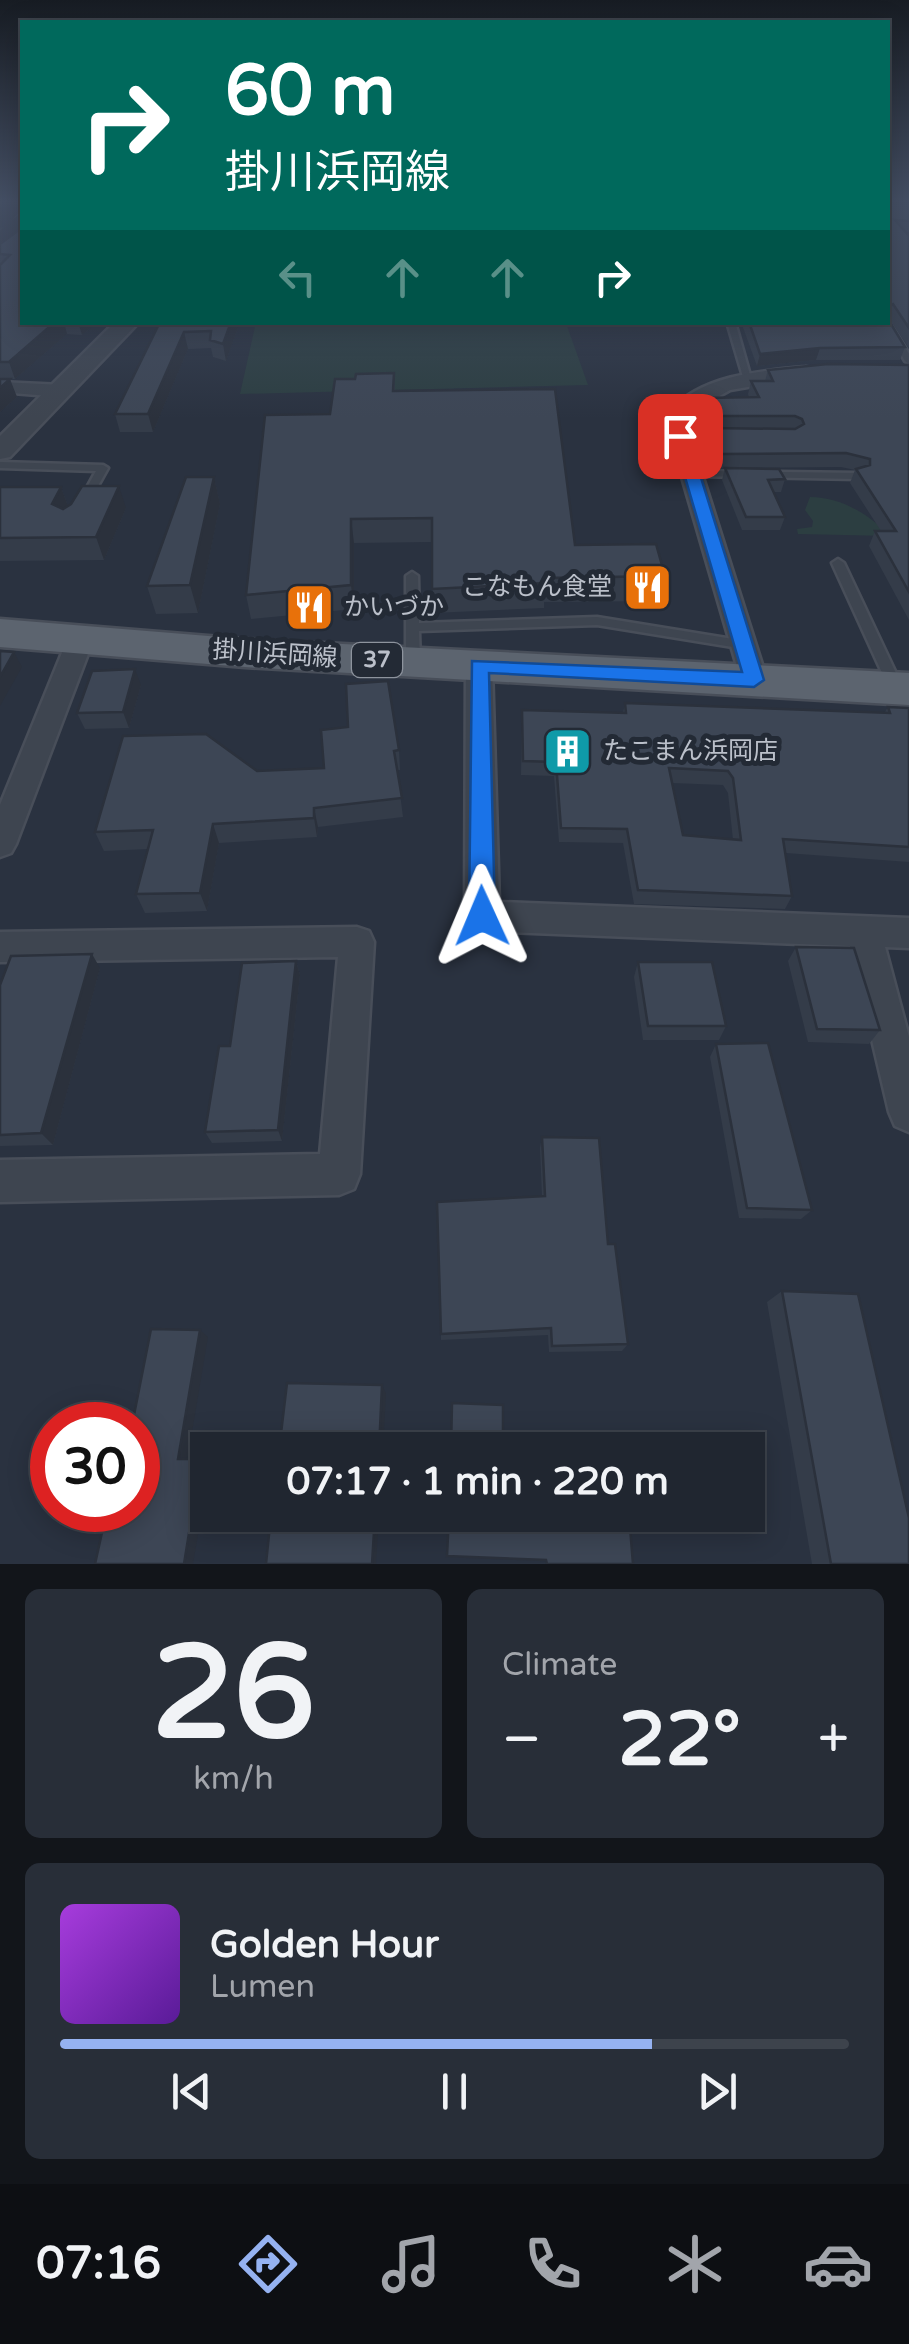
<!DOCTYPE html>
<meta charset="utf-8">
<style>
:root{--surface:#202630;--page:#282e38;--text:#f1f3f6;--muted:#a2a5ab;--line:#3d434c;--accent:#95b2f1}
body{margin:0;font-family:"Varela Round","Noto Sans JP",sans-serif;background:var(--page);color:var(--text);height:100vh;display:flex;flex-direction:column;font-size:38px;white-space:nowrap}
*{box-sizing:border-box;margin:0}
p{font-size:32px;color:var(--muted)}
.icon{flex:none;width:55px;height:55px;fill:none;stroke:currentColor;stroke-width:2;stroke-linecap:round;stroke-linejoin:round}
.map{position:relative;height:1564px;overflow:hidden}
.details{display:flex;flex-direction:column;gap:25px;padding:25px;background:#12151a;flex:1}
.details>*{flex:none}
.top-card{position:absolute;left:20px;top:20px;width:870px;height:305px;border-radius:0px;box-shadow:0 5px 25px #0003,0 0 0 2px var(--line);background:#00695c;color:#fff;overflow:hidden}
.speed{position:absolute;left:30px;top:1402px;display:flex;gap:20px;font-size:50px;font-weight:700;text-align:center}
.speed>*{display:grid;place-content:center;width:130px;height:130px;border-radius:50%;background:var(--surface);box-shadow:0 5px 25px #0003,0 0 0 2px var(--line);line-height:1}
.speed .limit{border:15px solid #d22;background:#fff;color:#111}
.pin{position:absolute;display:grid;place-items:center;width:85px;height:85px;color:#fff;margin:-42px;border-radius:20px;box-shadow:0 5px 15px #0006}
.me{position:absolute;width:110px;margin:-55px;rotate:359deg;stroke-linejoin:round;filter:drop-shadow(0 0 8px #0008)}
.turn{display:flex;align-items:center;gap:35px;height:210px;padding:0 40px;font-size:45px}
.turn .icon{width:130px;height:130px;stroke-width:2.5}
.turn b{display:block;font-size:70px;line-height:85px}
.lanes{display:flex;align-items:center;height:95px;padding:0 40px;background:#0003;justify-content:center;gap:50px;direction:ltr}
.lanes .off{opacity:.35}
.big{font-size:75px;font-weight:800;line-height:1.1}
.details .widget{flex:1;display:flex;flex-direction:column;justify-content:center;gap:15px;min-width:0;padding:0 35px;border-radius:15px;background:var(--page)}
.details .dial{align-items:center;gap:0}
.dial b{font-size:130px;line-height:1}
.song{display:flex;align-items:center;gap:30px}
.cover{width:120px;height:120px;border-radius:15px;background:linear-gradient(135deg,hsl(280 70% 55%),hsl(270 70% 35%))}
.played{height:10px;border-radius:5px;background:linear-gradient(90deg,var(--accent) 75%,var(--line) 75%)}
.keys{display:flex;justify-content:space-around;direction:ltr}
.heat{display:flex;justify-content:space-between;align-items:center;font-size:55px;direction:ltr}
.details .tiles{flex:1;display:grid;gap:25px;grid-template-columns:1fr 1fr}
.widget:last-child{grid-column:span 2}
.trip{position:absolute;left:190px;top:1432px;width:575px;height:100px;border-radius:0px;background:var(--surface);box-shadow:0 5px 25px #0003,0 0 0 2px var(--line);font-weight:800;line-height:100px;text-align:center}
.dock{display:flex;height:160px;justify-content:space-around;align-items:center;background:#0d0f13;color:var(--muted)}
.dock .icon{width:70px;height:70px}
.dock .active{color:var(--accent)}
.dock b{font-size:45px;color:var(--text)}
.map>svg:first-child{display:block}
</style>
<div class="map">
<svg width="909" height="1564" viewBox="0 0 909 1564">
<rect width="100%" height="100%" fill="#2a3240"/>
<path fill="#2c3e41" d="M256,322L566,323L588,385L240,394Z
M810,497C840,497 870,514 889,536L798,534L797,529L812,527L813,521L805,510Z"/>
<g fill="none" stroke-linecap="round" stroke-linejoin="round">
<defs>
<path id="service" d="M888,320L909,354V364L905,361L882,322H888Z
M727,322H735L752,382L744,380Z
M726,433L729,434V438L680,439L675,436L680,433Z
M0,462L103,465L108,468L89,502L84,505L79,502L96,471L0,468Z
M694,471L858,473L863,476L858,479L690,476L689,474Z
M838,559L844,563L903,688L901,691L896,693L889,688L832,563Z
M412,572L418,576L419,623L597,617L745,641L751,645L745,649L597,625L419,631L420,662L413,666L406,662V576Z"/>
<path id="minor" d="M806,367L812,368V376L730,390L689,413L690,436L767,680L764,686H744L741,680L670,436V411C702,375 760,371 806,367Z
M0,382L62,385L71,391L62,397L0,392Z
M81,630L94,638L16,844L11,853L0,857V805L68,638Z
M479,657L488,660L492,666L499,902L909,918V948L885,947L909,1037V1132L895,1126L889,1112L850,946L482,931L470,926L465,916L466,666L470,660Z
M357,927L369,931L374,942L360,1174L354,1189L339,1195L0,1202V1160L320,1154L338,957L0,962V932Z"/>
<path id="tertiary" d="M115,322H139L10,457L0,459V436Z"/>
<path id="primary" d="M0,619L245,639L909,673V705L245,667L0,647Z"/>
</defs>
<use href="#service" stroke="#484e59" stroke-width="5"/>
<use href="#minor" stroke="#484e59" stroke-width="5"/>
<use href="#tertiary" stroke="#484e59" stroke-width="5"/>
<use href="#primary" stroke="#484e59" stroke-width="5"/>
<use href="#service" fill="#3e4550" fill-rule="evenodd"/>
<use href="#minor" fill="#3e4550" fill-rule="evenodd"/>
<use href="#tertiary" fill="#3e4550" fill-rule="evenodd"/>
<use href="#primary" fill="#5c646f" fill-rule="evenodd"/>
</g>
<path fill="#343c49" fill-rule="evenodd" d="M0,200H22V322H98L82,335L67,334L15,379H6L17,397L0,412V228L4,227L8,238L20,209V207L0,225Z
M888,200H909H889V203L909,204V232H905L909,236V348L888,317Z
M160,322H240L226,361L213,357L211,348L188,349L153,432H120L115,414Z
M741,322H888L905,347L900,360H816L757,366Z
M909,365V620L869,546L875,531H881L850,483L855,470L841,467L717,468L706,442L709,429H700L696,419L702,398L749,397L748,394L751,381H765L768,370Z
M394,373L395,391L575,545L665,576L660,601L544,602V608L433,613L432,542L354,543V609L251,619L246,595L330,414L355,379Z
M725,468L785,479L781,492H774L785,517L780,530H742L722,480Z
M214,477L220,504L198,613L156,614L147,586Z
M0,487H61L68,506L126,508L104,560L0,561Z
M141,685L129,728L85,729L77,713Z
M625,703L885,712L888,707L909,708V862L786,853L792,896L785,909L634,904L623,843L559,842L554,776L521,775L522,710L623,713ZM672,783L723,785L728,793L733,840L683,835Z
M399,750L400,770H397L403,817L318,827L317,837L219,843L207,911L145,913L136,894L148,849L104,851L95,832L257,771L324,768Z
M796,947L880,1030L869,1044L808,1042L788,961Z
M296,961L300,975L282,1141L212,1143L205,1132L230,1046Z
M638,962L726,1026L719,1040H643L634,977Z
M100,968L53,1145L0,1146V985Z
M716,1044L812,1210L801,1219L739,1218L710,1057Z
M542,1137L608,1244L628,1344L622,1351L549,1352L548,1335L441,1340L437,1202L542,1197L540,1148Z
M782,1291L909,1564H812L767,1302Z"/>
<path fill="#2b313c" d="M6,200H17L19,207L0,225V206Z
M17,218L22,233L9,242L4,227Z
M4,227L9,242L0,251V231Z
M893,304L889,316L888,317V306Z
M55,322H64L67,334L15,379L9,362Z
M78,322H98L82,335Z
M231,322H240L226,361L223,344Z
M184,332L188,349L153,432L148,414Z
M820,348L816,360L757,366L760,354Z
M10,379L17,397L0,412V388Z
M214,477L220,504L198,613L190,585Z
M119,486L126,508L104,560L96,537Z
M61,487L69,509L60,526L52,504Z
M351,519L354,543V609L351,585Z
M14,652L22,667L0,706V677Z
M135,669L141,685L129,728L123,712Z
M314,808L318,827L317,837L314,818Z
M213,824L219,843L207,911L200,893Z
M92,954L100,968L53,1145L41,1133Z
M296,961L300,975L282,1141L278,1130Z
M200,1330L208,1337L187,1462L178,1459Z
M382,1385L386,1393L383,1450H379Z
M201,1459L208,1462V1477L193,1564H184Z
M375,1515H379L376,1564H372Z"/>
<path fill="#3d4655" stroke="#2b313c" stroke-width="2.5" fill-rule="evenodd" d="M20,200H22V322H55L9,362H0V265L10,255L0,254V244L19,230L17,218L4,227L20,209Z
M888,200L889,203L909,204V221L895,220L909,236V328L893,304L888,306Z
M888,319L905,347L820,348L760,354L749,322H888Z
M160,322H231L223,344L210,340L211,331L184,332L148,414H115Z
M828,364L909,365V592L875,531H896L856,469L870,465V459L846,453L721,454L709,428L795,429L804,424L802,419L795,416H703L698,406H706L702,398L759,397L751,381H773L768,370Z
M394,373L393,391L555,389L575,545L656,544L665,576L545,578L546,583L432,589V518L351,519V585L246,595L265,415L330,414L335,379H355L356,374Z
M0,379H10L0,388Z
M725,468L779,469L785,479L768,480L785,517H746Z
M186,477H214L190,585L147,586Z
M82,486H119L96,537L0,538V487H61L52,504L63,509L71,504Z
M0,651L14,652L0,677Z
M135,669L123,712L77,713L92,671Z
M388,681L399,750L394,751L402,798L314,808V818L213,824L200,893L136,894L153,830L95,832L123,736L206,734L257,771L324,768L321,730L348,727L346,684Z
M625,703L890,713L888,707L909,708V847L783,839L792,896L638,890L627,829L561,828L556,762L523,761L522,710L626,713ZM669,768L728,771L733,778L741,840L683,835Z
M796,947L854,948L880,1030L817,1029Z
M92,954L41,1133L0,1135V985L11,956Z
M296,961L278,1130L205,1132L219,1046H230L242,963Z
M638,962H712L726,1026H648Z
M768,1043L812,1210L747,1208L716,1044Z
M542,1137L599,1138L608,1244H615L628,1344L552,1346L551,1328L441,1334L437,1202L545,1196Z
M782,1291L858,1294L909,1518V1564H831Z
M151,1329L200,1330L178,1459H201L184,1564H95L107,1510H138V1425H132Z
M287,1383L382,1385L379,1450H279Z
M452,1403L503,1405V1450H451Z
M271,1515H375L372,1564H266Z
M449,1515H629L633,1564H547L546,1560L447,1556Z"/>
<linearGradient id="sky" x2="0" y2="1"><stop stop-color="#171c23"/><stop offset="0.48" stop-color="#444f64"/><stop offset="1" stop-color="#444f64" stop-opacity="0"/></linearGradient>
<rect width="909" height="419" fill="url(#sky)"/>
<path fill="#1a73e8" stroke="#114b97" stroke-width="2.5" d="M680,432L688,436L764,680L754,687L489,673L495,916L491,924L482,928L473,924L469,916L472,661L742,672L673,436Z"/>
<defs>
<symbol id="restaurant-square" viewBox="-11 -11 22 22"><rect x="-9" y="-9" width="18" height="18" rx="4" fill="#e8710a" stroke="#232a35"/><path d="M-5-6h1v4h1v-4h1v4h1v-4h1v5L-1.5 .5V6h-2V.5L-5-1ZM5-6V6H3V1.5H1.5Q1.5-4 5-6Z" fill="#fff"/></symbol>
<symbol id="building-square" viewBox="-11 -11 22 22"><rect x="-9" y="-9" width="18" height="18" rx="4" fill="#0f9aa8" stroke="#232a35"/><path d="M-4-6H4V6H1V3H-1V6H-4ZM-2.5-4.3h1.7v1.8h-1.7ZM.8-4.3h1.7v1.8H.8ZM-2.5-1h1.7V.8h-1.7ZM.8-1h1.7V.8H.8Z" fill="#fff"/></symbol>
</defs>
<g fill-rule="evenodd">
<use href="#restaurant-square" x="620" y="560" width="55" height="55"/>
<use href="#restaurant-square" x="282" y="580" width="55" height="55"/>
<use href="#building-square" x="540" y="724" width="55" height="55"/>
</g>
<g text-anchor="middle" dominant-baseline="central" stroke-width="10" stroke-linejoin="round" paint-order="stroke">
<rect fill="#232a35" stroke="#8d939d" stroke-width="2.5" x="352" y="643" width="50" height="34" rx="8"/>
<g font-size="22" font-weight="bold" fill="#bbc0ca">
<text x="377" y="660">37</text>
</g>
<g font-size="25" fill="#bbc0ca" stroke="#232a35" text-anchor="start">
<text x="612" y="587" text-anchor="end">こなもん食堂</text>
<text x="344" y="607">かいづか</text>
<text x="603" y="751">たこまん浜岡店</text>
</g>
<g font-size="25" fill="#bbc0ca" stroke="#232a35">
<text transform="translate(275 654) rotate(4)">掛川浜岡線</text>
</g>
</g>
</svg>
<div class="speed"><div class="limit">30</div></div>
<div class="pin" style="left:680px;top:436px;background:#d93025"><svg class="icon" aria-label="arrive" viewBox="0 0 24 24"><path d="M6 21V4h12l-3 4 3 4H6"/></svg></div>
<svg class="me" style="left:482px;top:916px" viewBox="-20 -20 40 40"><path d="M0-17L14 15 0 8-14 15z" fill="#1a73e8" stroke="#fff" stroke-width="4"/></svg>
<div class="trip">07:17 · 1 min · 220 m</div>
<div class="top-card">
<div class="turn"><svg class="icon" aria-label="right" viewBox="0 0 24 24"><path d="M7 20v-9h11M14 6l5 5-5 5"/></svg><div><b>60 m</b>掛川浜岡線</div></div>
<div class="lanes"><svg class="icon off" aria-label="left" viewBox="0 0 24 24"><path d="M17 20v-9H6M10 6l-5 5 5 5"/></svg><svg class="icon off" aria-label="ahead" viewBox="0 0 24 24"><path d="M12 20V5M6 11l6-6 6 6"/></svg><svg class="icon off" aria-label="ahead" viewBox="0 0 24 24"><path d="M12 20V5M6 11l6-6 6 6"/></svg><svg class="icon" aria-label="right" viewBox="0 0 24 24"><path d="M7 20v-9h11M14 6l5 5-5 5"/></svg></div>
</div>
</div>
<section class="details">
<div class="tiles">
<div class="widget dial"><b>26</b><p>km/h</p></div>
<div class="widget"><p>Climate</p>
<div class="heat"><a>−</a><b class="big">22°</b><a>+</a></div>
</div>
<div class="widget">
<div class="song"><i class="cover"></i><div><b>Golden Hour</b><p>Lumen</p></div></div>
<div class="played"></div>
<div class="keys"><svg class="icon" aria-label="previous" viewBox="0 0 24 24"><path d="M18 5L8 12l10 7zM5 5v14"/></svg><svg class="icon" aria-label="pause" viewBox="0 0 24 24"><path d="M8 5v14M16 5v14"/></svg><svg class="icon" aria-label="next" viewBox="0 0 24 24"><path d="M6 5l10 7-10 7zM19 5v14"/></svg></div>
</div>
</div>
</section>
<nav class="dock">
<b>07:16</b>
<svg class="icon active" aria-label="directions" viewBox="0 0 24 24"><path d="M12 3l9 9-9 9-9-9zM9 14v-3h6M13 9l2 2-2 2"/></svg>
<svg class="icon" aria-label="music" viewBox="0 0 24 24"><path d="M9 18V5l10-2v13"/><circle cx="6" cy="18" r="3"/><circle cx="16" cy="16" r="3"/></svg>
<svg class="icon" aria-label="phone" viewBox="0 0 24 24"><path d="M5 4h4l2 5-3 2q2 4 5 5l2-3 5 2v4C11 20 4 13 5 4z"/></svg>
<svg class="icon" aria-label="climate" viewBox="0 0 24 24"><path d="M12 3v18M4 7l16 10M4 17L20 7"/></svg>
<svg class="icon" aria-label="car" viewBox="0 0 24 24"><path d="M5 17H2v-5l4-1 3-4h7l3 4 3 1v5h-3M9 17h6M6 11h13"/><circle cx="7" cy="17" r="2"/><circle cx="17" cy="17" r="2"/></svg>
</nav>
